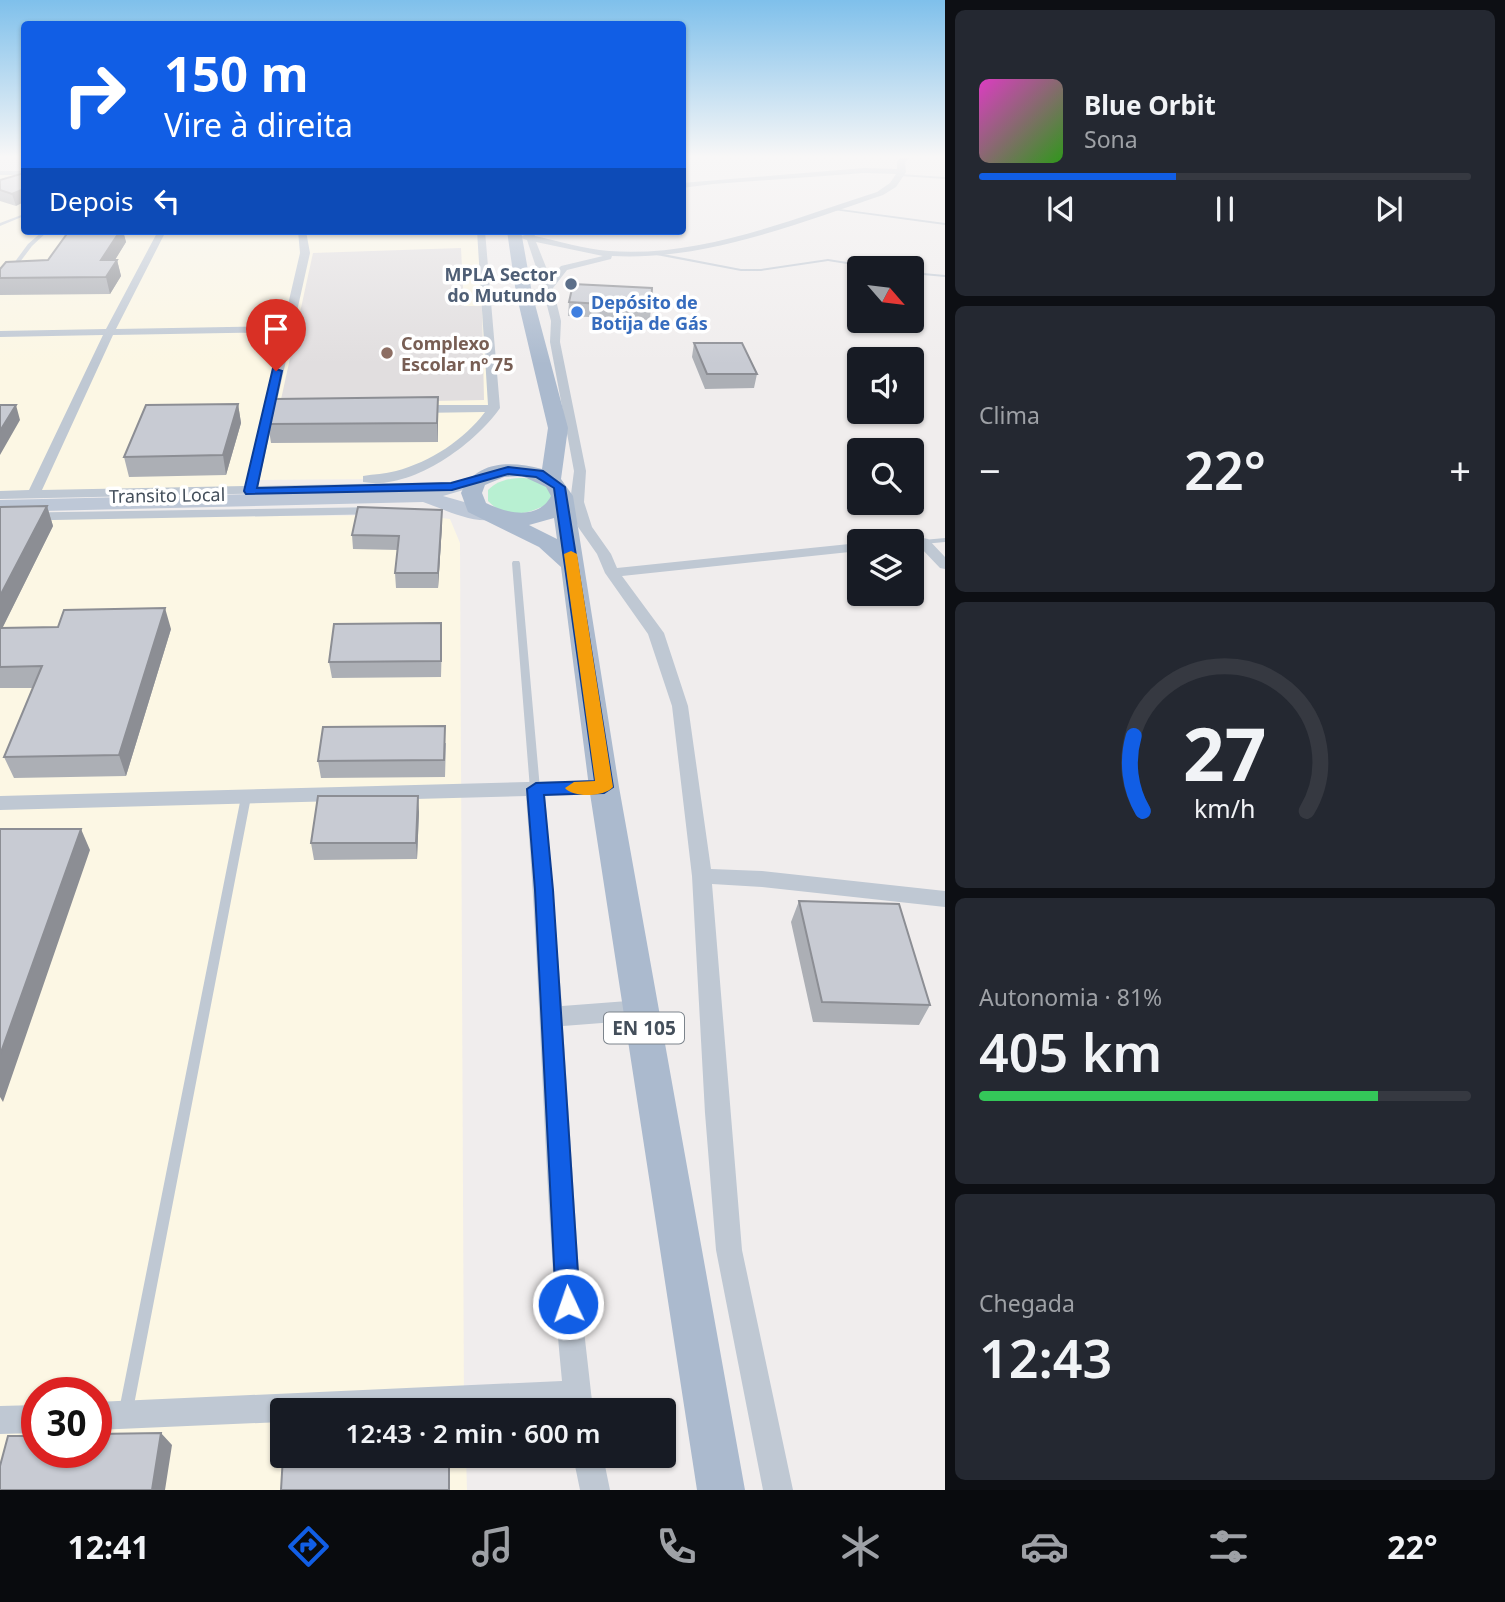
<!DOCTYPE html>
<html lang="pt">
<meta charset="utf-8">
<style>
:root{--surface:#171b24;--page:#242831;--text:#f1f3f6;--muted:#9ea1a6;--line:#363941;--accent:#115ee5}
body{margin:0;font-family:"Noto Sans",sans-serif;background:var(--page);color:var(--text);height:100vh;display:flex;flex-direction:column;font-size:26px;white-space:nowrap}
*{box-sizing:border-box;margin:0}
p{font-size:23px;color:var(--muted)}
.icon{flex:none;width:38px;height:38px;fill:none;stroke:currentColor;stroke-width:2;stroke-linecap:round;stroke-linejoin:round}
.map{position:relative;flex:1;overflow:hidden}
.details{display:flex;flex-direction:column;gap:10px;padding:10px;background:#0d0f14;width:560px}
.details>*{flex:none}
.guide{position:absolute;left:21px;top:21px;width:665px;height:214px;border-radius:7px;box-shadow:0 2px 5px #0004;background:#115ee5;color:#fff;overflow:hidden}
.needle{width:46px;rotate:118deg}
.controls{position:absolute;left:847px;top:256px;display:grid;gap:14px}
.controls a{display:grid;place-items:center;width:77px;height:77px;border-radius:7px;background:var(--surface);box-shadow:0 2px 5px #0004;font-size:35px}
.speed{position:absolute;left:21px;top:1377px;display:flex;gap:14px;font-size:35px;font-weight:700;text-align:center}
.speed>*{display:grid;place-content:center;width:91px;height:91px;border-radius:50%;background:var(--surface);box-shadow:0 2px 5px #0004;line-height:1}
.speed .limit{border:10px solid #d22;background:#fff;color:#111}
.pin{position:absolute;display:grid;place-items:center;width:60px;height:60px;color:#fff;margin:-72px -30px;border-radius:50% 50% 50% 0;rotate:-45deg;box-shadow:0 0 7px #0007}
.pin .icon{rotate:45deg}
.me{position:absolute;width:77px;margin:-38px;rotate:357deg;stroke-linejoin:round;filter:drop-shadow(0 0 5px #0008)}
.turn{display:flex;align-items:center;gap:24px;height:147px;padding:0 28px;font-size:32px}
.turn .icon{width:91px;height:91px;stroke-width:2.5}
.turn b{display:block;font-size:49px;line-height:60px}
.then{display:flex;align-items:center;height:66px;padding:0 28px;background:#0003;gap:14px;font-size:26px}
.big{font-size:52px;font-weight:600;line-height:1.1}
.details .card{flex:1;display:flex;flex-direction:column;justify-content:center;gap:10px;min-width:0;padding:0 24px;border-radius:10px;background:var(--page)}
.details .dial{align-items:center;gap:0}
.dial svg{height:182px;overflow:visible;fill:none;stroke:var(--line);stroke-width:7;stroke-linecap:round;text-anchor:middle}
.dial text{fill:var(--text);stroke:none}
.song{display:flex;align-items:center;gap:21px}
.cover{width:84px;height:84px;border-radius:10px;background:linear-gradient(135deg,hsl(310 70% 55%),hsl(110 70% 35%))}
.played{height:7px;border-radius:4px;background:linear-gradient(90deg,var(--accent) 40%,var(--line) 40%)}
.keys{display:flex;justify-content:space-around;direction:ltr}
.heat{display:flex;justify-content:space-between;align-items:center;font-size:38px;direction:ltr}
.charge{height:10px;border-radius:5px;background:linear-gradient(90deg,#34c759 81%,var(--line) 0)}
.trip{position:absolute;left:270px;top:1398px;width:406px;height:70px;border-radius:7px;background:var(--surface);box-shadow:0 2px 5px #0004;font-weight:600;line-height:70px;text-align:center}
.tab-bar{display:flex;height:112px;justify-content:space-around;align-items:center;background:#090b0e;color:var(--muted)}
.tab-bar .icon{width:49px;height:49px}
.tab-bar .current{color:var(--accent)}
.tab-bar b{font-size:32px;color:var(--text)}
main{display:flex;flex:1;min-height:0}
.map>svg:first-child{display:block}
</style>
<main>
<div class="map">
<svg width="945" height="1490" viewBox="0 0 945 1490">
<rect width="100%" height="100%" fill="#f0eded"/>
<path fill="#fcf7e4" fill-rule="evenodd" d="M0,173H24V231H481L494,408L448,452L379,479L253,480L250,491L0,495Z
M416,515L450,519L460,543L464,1410H282V1456H466L467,1490H0V518ZM37,1393H96V1452H37Z"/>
<path fill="#e1dedf" d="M461,248L464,306H482L484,400L280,404L313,253Z"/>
<path fill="#b8f0d2" d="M524,478L535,480L551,489L553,501C532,513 508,522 488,501V490C498,480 510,478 524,478Z"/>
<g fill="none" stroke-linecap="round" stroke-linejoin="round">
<path fill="#bfc8d3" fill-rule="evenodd" d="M899,174L945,177V179L900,176Z
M832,208L945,223V225L834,210Z
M24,214V216L0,226V223Z
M43,231H48L32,246L2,286H0V282L28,244Z
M653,252L741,269H761L828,259L885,268H872L828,261L761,271H741L651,254V252Z
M912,272L945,275V277L912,274Z
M945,538V542L923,544L919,542L923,540Z
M513,561H519L520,563L540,789L538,791H532L530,789L512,563Z
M246,794L249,795L251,797L133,1410L131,1415L126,1417L121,1415L119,1410L241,797L243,795Z"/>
<path fill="#bfc8d3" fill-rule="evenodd" d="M903,155H912L905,162L906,172L896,187L883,195C796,224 705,261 612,256L611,259L567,270L553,288L561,321L560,342L586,471L584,502L592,527L611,554L617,568L859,543V551L622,576L664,633L688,706L711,869L762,871L945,891V907L762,887L712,884L742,1250L793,1490H763L716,1250L705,1113L692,876L672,706L648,634L605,573L597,554L578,527L570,502L574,471L550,342L551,321L544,294L524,296L519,293L543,288L527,240L518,237L525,235V231H533L535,236C559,241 584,249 609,251C700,258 792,219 877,192L890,183L896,174L864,173L713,184L682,188V183L864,168L897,169V161ZM536,242L603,256L561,266L550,277Z
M0,171H24V175H0Z
M158,231H166L116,329L283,326L300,253L298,231H306L310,253L258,486L452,482L459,486L457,489L0,499V491L29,490L103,335L0,337V331L106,329ZM281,332L245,486L42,490L113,335Z
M477,231H485L500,408C474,445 411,491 363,482V476C374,474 385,474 396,471C430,462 464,440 485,412L417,413L411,409L417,405H488Z
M381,507L386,508V514L0,521V513Z
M923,538L928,539L945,557V569L940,568L919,546H912V541H906Z
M604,780L610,782L613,787L610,792L545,795L562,1006L641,1000L649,1003L652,1010L649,1017L641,1020L563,1026L581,1304L593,1410H282V1422L96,1430V1402L562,1381C543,1187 542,991 526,796L0,810V796Z
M37,1405V1433L0,1434V1406Z
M573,1456H603L610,1490H580Z"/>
<path fill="#bec8d7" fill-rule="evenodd" d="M478,475L484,476L487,480L484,484L443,496L496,511L499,515L496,519C474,525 444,509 423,502L0,512V500L424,490Z"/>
<path fill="#abbace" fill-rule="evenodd" d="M507,231H521L532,293L568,428L561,479L573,496L619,787L745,1490H697L589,787L561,567L539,547L468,512L461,493C476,460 511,461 542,469L548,428L516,293ZM522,476L546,487L551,496C538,521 506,513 486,503L482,493L485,485L504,477ZM554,518L557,539L529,525Z"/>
</g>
<path fill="#acafb5" d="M24,173L16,206L0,201V180Z
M69,231H123L126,242L115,260H117L121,276L110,294L0,295V269L48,260Z
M569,302L651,307L650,320L568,316Z
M694,343L757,374L754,388L705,389L692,357Z
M438,397V442L271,443L268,424Z
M238,404L241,423L226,475L129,477L124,457Z
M47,506L53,526L2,628L171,629L126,776L14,778L4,757L33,688H0V507Z
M442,524L438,588H396L395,573L398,550L353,549L352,535Z
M442,639L441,677L332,678L329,662Z
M446,743L445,777L321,778L318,761Z
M419,812L417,859L314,860L311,843Z
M799,901L930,1005L919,1025L813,1022L791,922Z"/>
<path fill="#8c8e94" d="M24,189V202L16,206L12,194Z
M120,231H123L126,242L105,276L101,260Z
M117,260L121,276L110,294L106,277Z
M438,397V442L437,423Z
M238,404L241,423L226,475L223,455Z
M16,405L20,420L0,455V431Z
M47,506L53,526L0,633V596Z
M442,510V524L438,588V573Z
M165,608L171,629L126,776L119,755Z
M418,796L419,812L417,859L416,843Z
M81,829L90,850L3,1102L0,1097V1055Z
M161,1433L172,1445L165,1490H152Z"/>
<path fill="#c8cbd3" stroke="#8c8e94" stroke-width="2" d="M24,173V189L12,194L0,190V180Z
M69,231H120L101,260H117L106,277L0,278V269L6,262L48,260Z
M573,284L652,288L651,307L569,302Z
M694,343H742L757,374H707Z
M438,397L437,423L268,424L275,399Z
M238,404L223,455L124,457L146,405Z
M0,405H16L0,431Z
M47,506L0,596V507Z
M358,507L442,510L438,573H395L399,536L352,535Z
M165,608L119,755L4,757L42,666L0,667V628L58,627L64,610Z
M441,623V661L329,662L334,624Z
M445,726L444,760L318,761L323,727Z
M318,796H418L416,843H311Z
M0,829H81L0,1055Z
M799,901L899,904L930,1005L822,1002Z
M161,1433L152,1490H0V1466L8,1436H37V1452H96V1434Z
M283,1456H449V1490H281Z"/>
<linearGradient id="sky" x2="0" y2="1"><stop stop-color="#7fc0eb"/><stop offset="0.43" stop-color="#f8f7f7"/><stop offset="1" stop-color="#f8f7f7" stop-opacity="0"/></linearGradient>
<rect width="945" height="364" fill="url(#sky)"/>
<path fill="#115ee5" stroke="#0b3d95" stroke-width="2" d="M273,368L282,371L257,488L451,483L508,467L543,471L565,487L613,787L604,793L544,795L553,890L580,1304L577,1312L568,1316L559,1312L556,1304L535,890L527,789L536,783L595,781L554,488L536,477L508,474L452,490L246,494L244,491Z"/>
<path fill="#f59e0b" d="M571,551L577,554L613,787C605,797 573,798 565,788L574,782L595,781L564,554Z"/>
<circle fill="#5c6f8a" stroke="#fff" stroke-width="2.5" cx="571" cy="284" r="7"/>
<circle fill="#3f7fe0" stroke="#fff" stroke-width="2.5" cx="577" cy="312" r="7"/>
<circle fill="#8d6e63" stroke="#fff" stroke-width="2.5" cx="387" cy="353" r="7"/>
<g text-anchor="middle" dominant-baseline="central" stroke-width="7" stroke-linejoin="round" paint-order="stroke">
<g font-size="18" font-weight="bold" fill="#4e5e75" stroke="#fff" text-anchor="end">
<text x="557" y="274">MPLA Sector<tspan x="557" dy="21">do Mutundo</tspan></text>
</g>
<g font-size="18" font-weight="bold" fill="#366cbe" stroke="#fff" text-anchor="start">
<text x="591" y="302">Depósito de<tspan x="591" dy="21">Botija de Gás</tspan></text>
</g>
<g font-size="18" font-weight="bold" fill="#785e54" stroke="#fff" text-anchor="start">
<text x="401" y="343">Complexo<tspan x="401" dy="21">Escolar nº 75</tspan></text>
</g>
<g font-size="18" fill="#444f5b" stroke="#fff">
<text transform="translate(167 495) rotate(-1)">Transito Local</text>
</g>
<rect fill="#fff" stroke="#7c848c" stroke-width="2" x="604" y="1012.5" width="80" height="31" rx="5"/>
<g font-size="19" font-weight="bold" fill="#444f5b">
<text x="644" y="1028">EN 105</text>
</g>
</g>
</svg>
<div class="controls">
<a><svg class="needle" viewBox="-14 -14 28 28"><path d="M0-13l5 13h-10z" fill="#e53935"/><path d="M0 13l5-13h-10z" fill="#9ea1a6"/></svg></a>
<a><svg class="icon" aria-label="sound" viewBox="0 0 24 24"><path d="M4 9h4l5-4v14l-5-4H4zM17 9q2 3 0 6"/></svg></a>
<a><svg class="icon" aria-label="search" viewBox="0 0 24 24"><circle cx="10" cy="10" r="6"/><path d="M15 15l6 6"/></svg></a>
<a><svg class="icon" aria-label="layers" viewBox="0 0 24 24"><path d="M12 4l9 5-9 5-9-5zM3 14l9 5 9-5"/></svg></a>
</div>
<div class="speed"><div class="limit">30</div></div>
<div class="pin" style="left:276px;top:371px;background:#d93025"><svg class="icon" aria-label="arrive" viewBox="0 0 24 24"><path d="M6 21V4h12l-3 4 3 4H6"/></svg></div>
<svg class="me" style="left:568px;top:1304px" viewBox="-20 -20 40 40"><circle r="17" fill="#115ee5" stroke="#fff" stroke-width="3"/><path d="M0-11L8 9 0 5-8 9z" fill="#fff"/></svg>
<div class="trip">12:43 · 2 min · 600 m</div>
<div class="guide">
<div class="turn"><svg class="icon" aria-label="right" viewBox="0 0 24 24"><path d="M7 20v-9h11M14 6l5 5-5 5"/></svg><div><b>150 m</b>Vire à direita</div></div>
<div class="then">Depois<svg class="icon" aria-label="left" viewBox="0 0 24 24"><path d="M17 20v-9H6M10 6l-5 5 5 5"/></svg></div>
</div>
</div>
<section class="details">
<div class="card">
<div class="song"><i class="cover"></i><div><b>Blue Orbit</b><p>Sona</p></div></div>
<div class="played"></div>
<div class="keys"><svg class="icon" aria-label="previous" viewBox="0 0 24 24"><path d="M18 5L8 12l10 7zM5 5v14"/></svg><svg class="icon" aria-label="pause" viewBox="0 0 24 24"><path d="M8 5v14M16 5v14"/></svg><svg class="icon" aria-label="next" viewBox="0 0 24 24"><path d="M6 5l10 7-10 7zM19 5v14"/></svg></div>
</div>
<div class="card"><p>Clima</p>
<div class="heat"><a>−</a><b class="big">22°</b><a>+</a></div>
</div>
<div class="card dial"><svg viewBox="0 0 100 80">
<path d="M14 69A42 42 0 1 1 86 69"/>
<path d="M14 69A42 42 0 0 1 10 36" stroke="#115ee5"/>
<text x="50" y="56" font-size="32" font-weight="700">27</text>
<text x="50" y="72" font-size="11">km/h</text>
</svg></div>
<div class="card"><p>Autonomia · 81%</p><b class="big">405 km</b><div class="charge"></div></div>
<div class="card"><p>Chegada</p><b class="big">12:43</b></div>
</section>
</main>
<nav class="tab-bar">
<b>12:41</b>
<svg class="icon current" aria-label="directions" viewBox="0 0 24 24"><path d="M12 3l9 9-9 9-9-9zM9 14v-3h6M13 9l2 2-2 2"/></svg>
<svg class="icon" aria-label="music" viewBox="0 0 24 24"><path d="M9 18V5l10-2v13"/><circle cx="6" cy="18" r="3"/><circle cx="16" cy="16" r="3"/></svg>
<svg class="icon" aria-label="phone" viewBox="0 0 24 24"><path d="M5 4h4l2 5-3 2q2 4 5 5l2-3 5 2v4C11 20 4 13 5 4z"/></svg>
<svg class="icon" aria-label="climate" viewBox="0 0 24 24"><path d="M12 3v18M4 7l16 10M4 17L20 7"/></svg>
<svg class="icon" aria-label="car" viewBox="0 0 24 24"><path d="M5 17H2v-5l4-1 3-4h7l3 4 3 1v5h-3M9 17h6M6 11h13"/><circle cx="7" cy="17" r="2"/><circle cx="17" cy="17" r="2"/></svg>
<svg class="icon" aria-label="filters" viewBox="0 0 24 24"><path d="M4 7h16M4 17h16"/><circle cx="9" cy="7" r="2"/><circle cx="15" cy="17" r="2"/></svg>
<b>22°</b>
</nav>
